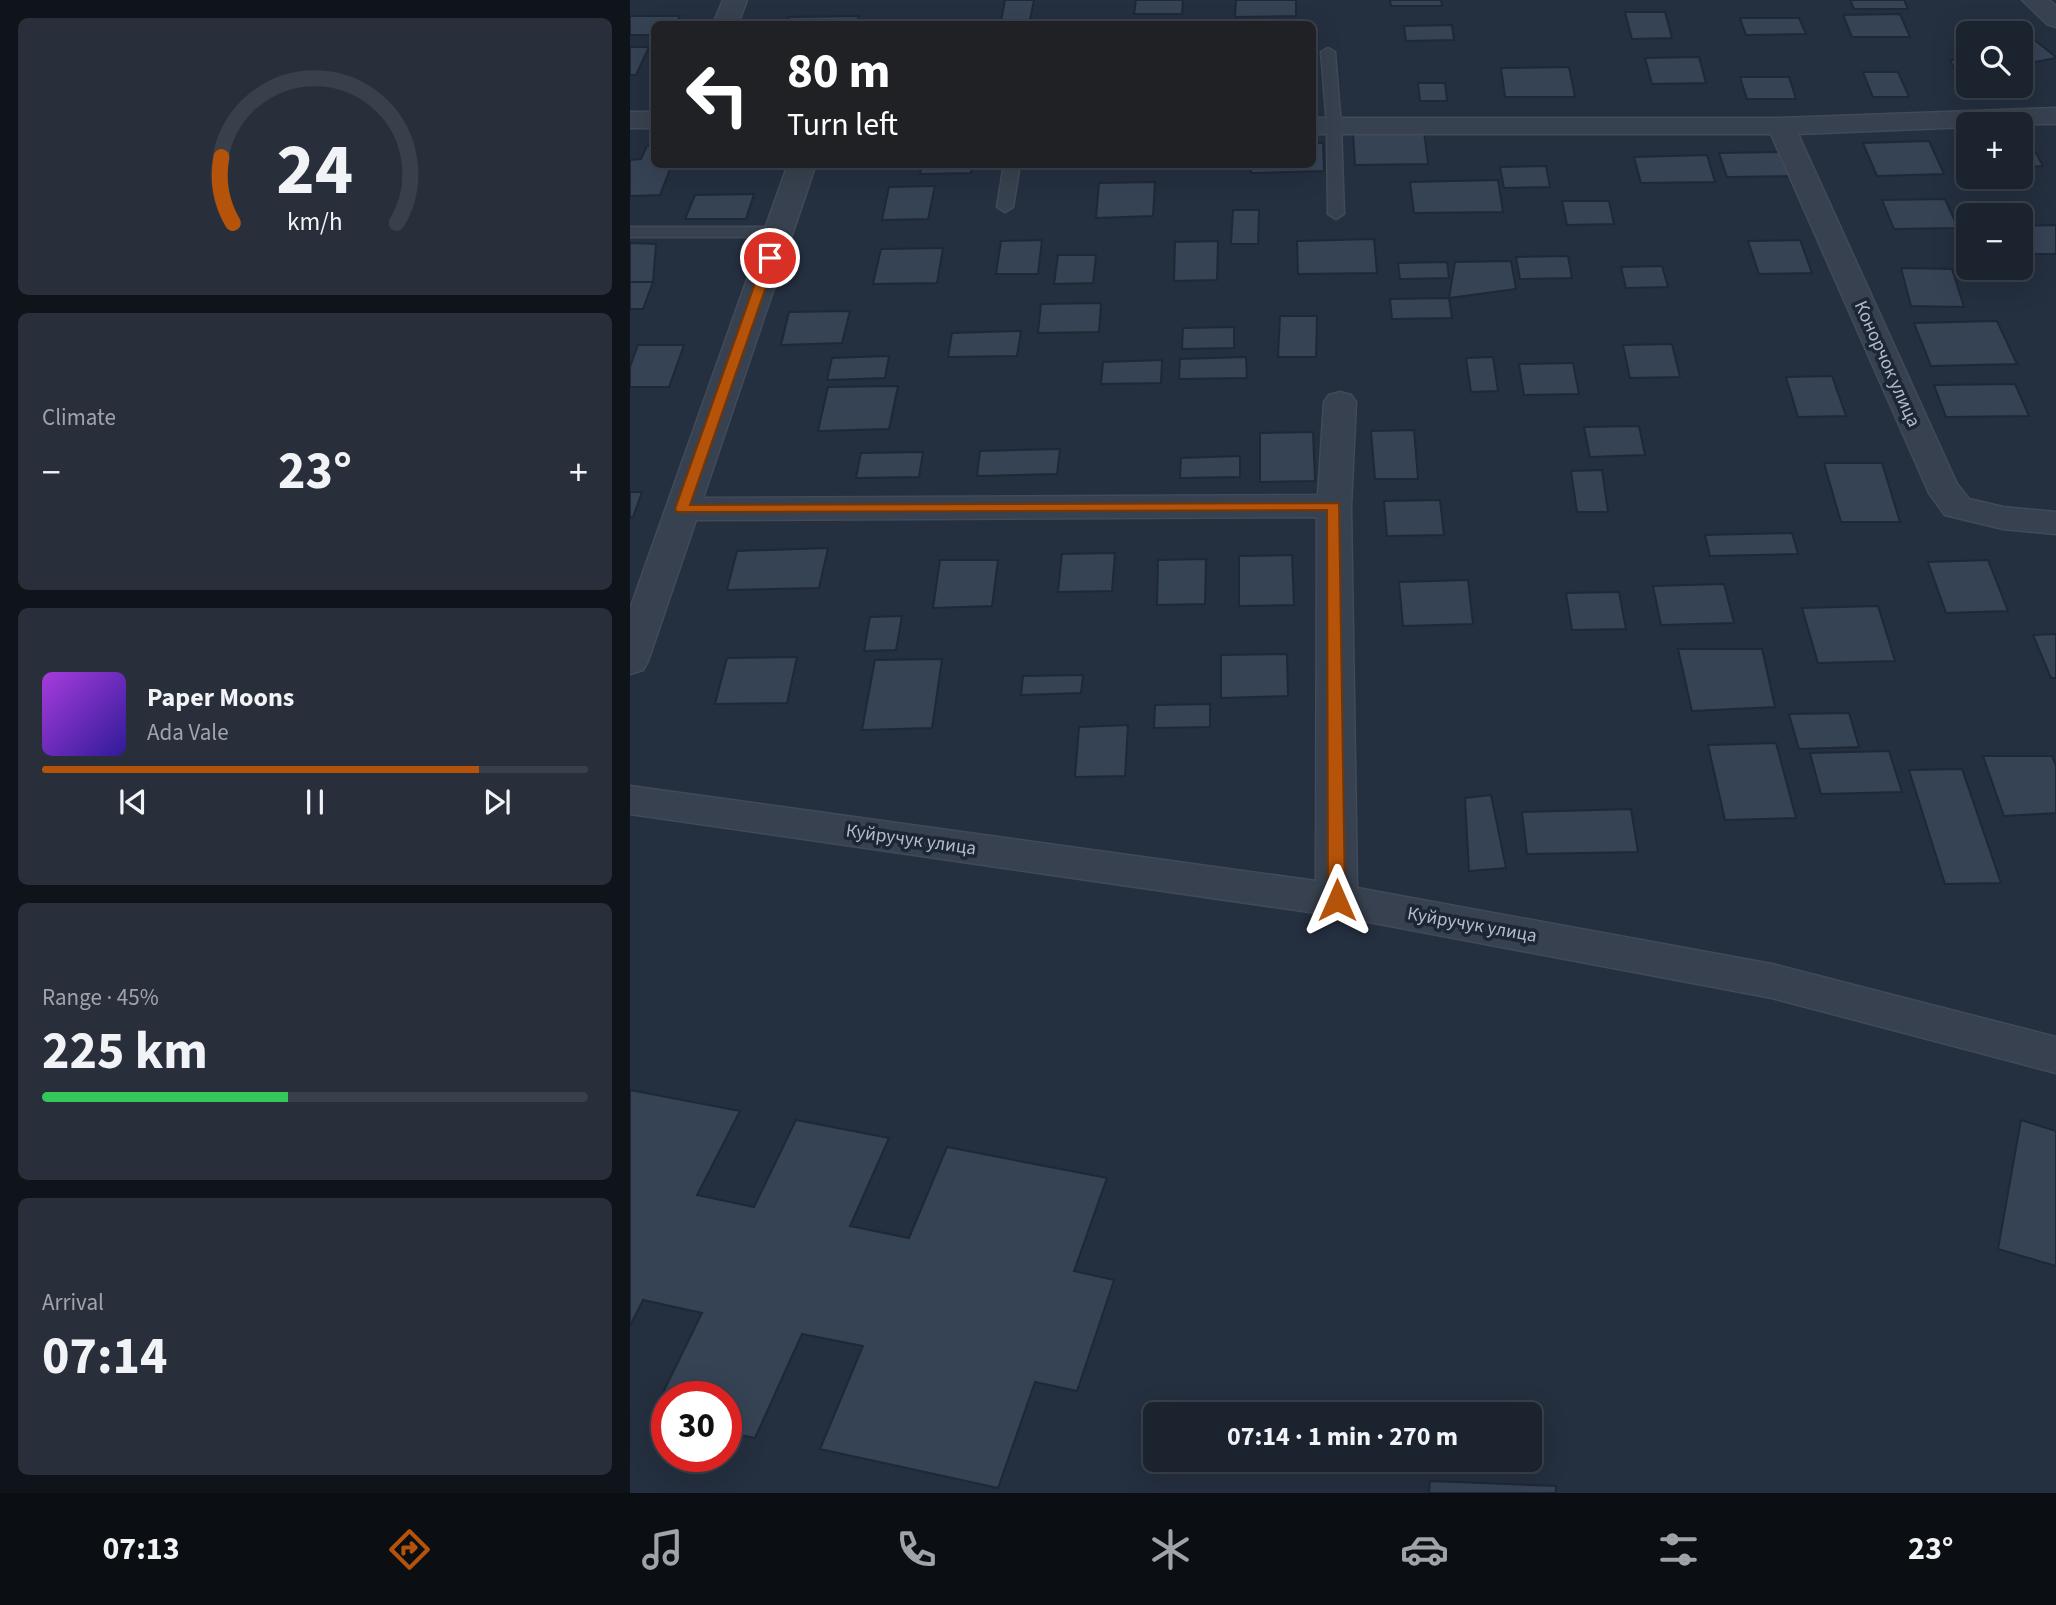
<!DOCTYPE html>
<meta charset="utf-8">
<style>
:root{--surface:#1b232f;--page:#282f3b;--text:#f1f3f6;--muted:#a0a4aa;--line:#39404b;--accent:#b45309}
body{margin:0;font-family:"Source Sans 3",sans-serif;background:var(--page);color:var(--text);height:100vh;display:flex;flex-direction:column;font-size:26px;white-space:nowrap}
*{box-sizing:border-box;margin:0}
p{font-size:23px;color:var(--muted)}
.icon{flex:none;width:38px;height:38px;fill:none;stroke:currentColor;stroke-width:2;stroke-linecap:round;stroke-linejoin:round}
.map{position:relative;flex:1;overflow:hidden}
.drawer{display:flex;flex-direction:column;gap:18px;padding:18px;background:#0f131a;width:630px}
.drawer>*{flex:none}
.top-card{position:absolute;left:21px;top:21px;width:665px;height:147px;border-radius:10px;box-shadow:0 7px 28px #0002,0 0 0 2px var(--line);background:#202124;color:#fff;overflow:hidden}
.controls{position:absolute;left:1326px;top:21px;display:grid;gap:14px}
.controls a{display:grid;place-items:center;width:77px;height:77px;border-radius:10px;background:var(--surface);box-shadow:0 7px 28px #0002,0 0 0 2px var(--line);font-size:35px}
.speed{position:absolute;left:21px;top:1381px;display:flex;gap:14px;font-size:35px;font-weight:700;text-align:center}
.speed>*{display:grid;place-content:center;width:91px;height:91px;border-radius:50%;background:var(--surface);box-shadow:0 7px 28px #0002,0 0 0 2px var(--line);line-height:1}
.speed .limit{border:10px solid #d22;background:#fff;color:#111}
.pin{position:absolute;display:grid;place-items:center;width:60px;height:60px;color:#fff;margin:-30px;border:4px solid #fff;border-radius:50%;box-shadow:0 2px 7px #0007}
.me{position:absolute;width:77px;margin:-38px;rotate:0deg;stroke-linejoin:round;filter:drop-shadow(0 0 5px #0008)}
.turn{display:flex;align-items:center;gap:24px;height:147px;padding:0 21px;font-size:32px}
.turn .icon{width:91px;height:91px;stroke-width:2.5}
.turn b{display:block;font-size:49px;line-height:60px}
.big{font-size:52px;font-weight:700;line-height:1.1}
.drawer .tile{flex:1;display:flex;flex-direction:column;justify-content:center;gap:10px;min-width:0;padding:0 24px;border-radius:10px;background:var(--page)}
.drawer .dial{align-items:center;gap:0}
.dial svg{height:182px;overflow:visible;fill:none;stroke:var(--line);stroke-width:7;stroke-linecap:round;text-anchor:middle}
.dial text{fill:var(--text);stroke:none}
.song{display:flex;align-items:center;gap:21px}
.cover{width:84px;height:84px;border-radius:10px;background:linear-gradient(135deg,hsl(280 70% 55%),hsl(250 70% 35%))}
.played{height:7px;border-radius:4px;background:linear-gradient(90deg,var(--accent) 80%,var(--line) 80%)}
.keys{display:flex;justify-content:space-around;direction:ltr}
.heat{display:flex;justify-content:space-between;align-items:center;font-size:38px;direction:ltr}
.charge{height:10px;border-radius:5px;background:linear-gradient(90deg,#34c759 45%,var(--line) 0)}
.trip{position:absolute;left:513px;top:1402px;width:399px;height:70px;border-radius:10px;background:var(--surface);box-shadow:0 7px 28px #0002,0 0 0 2px var(--line);font-weight:700;line-height:70px;text-align:center}
.tab-bar{display:flex;height:112px;justify-content:space-around;align-items:center;background:#0b0e13;color:var(--muted)}
.tab-bar .icon{width:49px;height:49px}
.tab-bar .selected{color:var(--accent)}
.tab-bar b{font-size:32px;color:var(--text)}
main{display:flex;flex:1;min-height:0}
.map>svg:first-child{display:block}
</style>
<main>
<section class="drawer">
<div class="tile dial"><svg viewBox="0 0 100 80">
<path d="M14 69A42 42 0 1 1 86 69"/>
<path d="M14 69A42 42 0 0 1 9 40" stroke="#b45309"/>
<text x="50" y="56" font-size="32" font-weight="700">24</text>
<text x="50" y="72" font-size="11">km/h</text>
</svg></div>
<div class="tile"><p>Climate</p>
<div class="heat"><a>−</a><b class="big">23°</b><a>+</a></div>
</div>
<div class="tile">
<div class="song"><i class="cover"></i><div><b>Paper Moons</b><p>Ada Vale</p></div></div>
<div class="played"></div>
<div class="keys"><svg class="icon" aria-label="previous" viewBox="0 0 24 24"><path d="M18 5L8 12l10 7zM5 5v14"/></svg><svg class="icon" aria-label="pause" viewBox="0 0 24 24"><path d="M8 5v14M16 5v14"/></svg><svg class="icon" aria-label="next" viewBox="0 0 24 24"><path d="M6 5l10 7-10 7zM19 5v14"/></svg></div>
</div>
<div class="tile"><p>Range · 45%</p><b class="big">225 km</b><div class="charge"></div></div>
<div class="tile"><p>Arrival</p><b class="big">07:14</b></div>
</section>
<div class="map">
<svg width="1426" height="1493" viewBox="0 0 1426 1493">
<rect width="100%" height="100%" fill="#242f3f"/>
<path fill="#364355" stroke="#1f2836" stroke-width="2" d="M375,0H404L400,20L371,21Z
M506,0H553L552,14H504Z
M606,0H666V16L605,17Z
M760,0H811L812,6H761Z
M1220,0H1274L1278,9H1224Z
M995,12H1035L1042,38L1002,39Z
M1270,14L1280,37H1222L1213,15Z
M0,16H50L46,24H24V35H0Z
M229,16L226,24H156L159,17Z
M1110,18H1169L1176,34L1116,35Z
M822,25L824,40L776,41L774,26Z
M1403,39L1426,57V58L1394,64L1391,62V41Z
M0,47H19L6,75H0Z
M1069,57L1076,83L1022,84L1015,58Z
M1320,60H1339V84H1332Z
M939,67L945,97H875L871,68Z
M1233,72H1268L1279,97H1243Z
M1110,77H1159L1166,99H1117Z
M788,83H815L817,101H790Z
M794,131L798,164L725,165L723,132Z
M1391,140H1399L1413,166L1391,167Z
M1299,141L1314,174L1247,176L1233,143Z
M682,143H693L694,171L621,173V164H682Z
M17,146H24V164H42L30,195L0,196V160L11,159Z
M1154,152L1163,176L1097,177L1089,153Z
M1077,155L1085,182L1011,183L1004,157Z
M292,164H342L341,173L290,174Z
M916,166L920,187L874,188L870,167Z
M868,180L873,212L784,213L780,182Z
M525,182L523,216L466,218L469,183Z
M305,186L298,219L252,220L259,187Z
M124,194L116,219H55L65,195Z
M1315,199L1328,228L1264,229L1252,200Z
M932,201H979L984,224L937,225Z
M603,210H629L628,244H601Z
M1426,225V254H1401L1391,235V226Z
M744,239L747,273L668,274L667,241Z
M412,240L408,274H366L371,241Z
M1170,240L1182,273L1129,274L1118,241Z
M588,241L587,280L544,281L545,242Z
M0,243L26,244L23,282H0Z
M313,248L307,283L243,284L251,249Z
M428,255H466L463,283L424,284Z
M938,256L942,278L890,279L886,257Z
M881,261L886,289L819,298L825,262Z
M817,262L819,278L770,279L768,263Z
M1032,266L1038,287L996,288L991,267Z
M1271,268L1322,269L1334,307L1281,306Z
M0,282H23L13,309H0Z
M819,298L822,318L762,319L760,299Z
M471,303L469,332L408,333L411,304Z
M220,311L212,343L151,345L159,312Z
M650,316H687L686,357H648Z
M1367,321L1387,364L1301,366L1284,323Z
M604,327V348L552,349L553,328Z
M391,331L387,356L318,357L322,333Z
M1042,344L1050,377L1000,378L993,345Z
M8,345H54L39,387H0V367Z
M259,356L255,378L197,380L202,358Z
M616,357L617,378L549,379L550,359Z
M863,357L868,391L841,392L836,358Z
M532,360L531,383L471,384L473,362Z
M943,363L949,394L894,395L889,364Z
M1202,376L1216,416L1168,417L1156,377Z
M1385,384L1399,416L1316,417L1304,385Z
M268,386L259,429L188,431L198,387Z
M1009,426L1015,455L960,457L954,427Z
M784,430L788,479H745L741,431Z
M683,432L685,481L630,482V433Z
M430,449L427,474L347,476L350,451Z
M293,452L289,477L226,478L231,453Z
M610,456V477L550,478L551,458Z
M1194,463H1252L1270,522H1211Z
M972,470L978,512H947L941,471Z
M0,492H12L3,517H0Z
M810,500L814,535L757,536L754,501Z
M1162,533L1168,554L1080,556L1075,535Z
M198,548L189,588L97,590L107,551Z
M485,553L482,591L428,592L432,554Z
M662,555L664,605L609,606V556Z
M576,559L575,604L527,605L528,560Z
M310,560H368L362,606L303,608Z
M1358,560L1378,611L1316,613L1298,562Z
M838,580L843,624L773,626L769,582Z
M1094,584L1104,623L1031,625L1023,586Z
M989,592L996,629L942,630L936,593Z
M1248,606L1265,661L1188,663L1172,608Z
M272,616L266,650L234,651L240,617Z
M1426,634V678H1421L1403,635Z
M1048,649H1132L1145,707L1062,711Z
M657,654L658,696L591,698V655Z
M167,657L157,703L85,704L97,658Z
M312,659L302,728L232,730L245,660Z
M453,675L451,693L391,695L393,676Z
M580,704V727L524,728L525,705Z
M1219,713L1229,747L1169,749L1159,714Z
M498,725L495,776L445,777L449,727Z
M1146,743L1166,818L1095,820L1078,745Z
M1259,751L1272,792L1191,794L1180,753Z
M1353,756H1422L1426,766V813L1374,816Z
M1332,769L1371,883L1315,884L1279,770Z
M861,795L876,868L839,871L835,798Z
M1001,809L1008,852L897,854L892,812Z
M0,1090L110,1111L67,1195L124,1207L166,1120L259,1138L220,1226L279,1238L317,1147L477,1178L444,1271L484,1280L447,1391L405,1382L368,1488L190,1449L233,1346L172,1334L125,1438L96,1432V1396H37V1419L22,1415L72,1313L13,1300L0,1326Z
M1391,1120L1426,1131V1266L1368,1249Z
M800,1481L926,1486V1493H799Z"/>
<g fill="none" stroke-linecap="round" stroke-linejoin="round">
<defs>
<path id="service" d="M698,48L705,52L711,126L714,214L706,219L698,214L697,126L691,52Z
M374,164H390L383,207L375,212L367,207Z
M0,227H149L157,232L149,237H0Z"/>
<path id="minor" d="M93,0H117L108,24H83Z
M1426,108V124H1339V127L1168,134L1327,484L1339,499L1373,507L1426,512V534L1373,529L1315,515L1299,493L1141,134H682V118H1151Z
M0,112H24V128H0Z
M158,164H186L73,498L688,495L694,402L699,395L710,392L721,395L726,402L721,506L727,888L1142,964L1426,1037V1073L1142,998L707,916L0,814V786L686,881L687,517L66,520L18,661L13,670L0,674V609Z"/>
<path id="tertiary" d="M1392,0H1419L1426,6V27L1417,24Z"/>
</defs>
<use href="#service" stroke="#414a58" stroke-width="3"/>
<use href="#minor" stroke="#414a58" stroke-width="3"/>
<use href="#tertiary" stroke="#414a58" stroke-width="3"/>
<use href="#service" fill="#38414f" fill-rule="evenodd"/>
<use href="#minor" fill="#38414f" fill-rule="evenodd"/>
<use href="#tertiary" fill="#38414f" fill-rule="evenodd"/>
</g>
<path fill="#b45309" stroke="#753606" stroke-width="2" d="M140,254L146,258L60,505L709,503L715,900L713,905H701L698,900L697,510L47,512L45,509L134,258Z"/>
<g text-anchor="middle" dominant-baseline="central" stroke-width="7" stroke-linejoin="round" paint-order="stroke">
<g font-size="19" fill="#b4bcca" stroke="#1d2634">
<text transform="translate(1257 364) rotate(66)">Конорчок улица</text>
<text transform="translate(281 840) rotate(8)">Куйручук улица</text>
<text transform="translate(842 925) rotate(10)">Куйручук улица</text>
</g>
</g>
</svg>
<div class="controls">
<a><svg class="icon" aria-label="search" viewBox="0 0 24 24"><circle cx="10" cy="10" r="6"/><path d="M15 15l6 6"/></svg></a>
<a>+</a>
<a>−</a>
</div>
<div class="speed"><div class="limit">30</div></div>
<div class="pin" style="left:140px;top:258px;background:#d93025"><svg class="icon" aria-label="arrive" viewBox="0 0 24 24"><path d="M6 21V4h12l-3 4 3 4H6"/></svg></div>
<svg class="me" style="left:707px;top:900px" viewBox="-20 -20 40 40"><path d="M0-17L14 15 0 8-14 15z" fill="#b45309" stroke="#fff" stroke-width="4"/></svg>
<div class="trip">07:14 · 1 min · 270 m</div>
<div class="top-card">
<div class="turn"><svg class="icon" aria-label="left" viewBox="0 0 24 24"><path d="M17 20v-9H6M10 6l-5 5 5 5"/></svg><div><b>80 m</b>Turn left</div></div>
</div>
</div>
</main>
<nav class="tab-bar">
<b>07:13</b>
<svg class="icon selected" aria-label="directions" viewBox="0 0 24 24"><path d="M12 3l9 9-9 9-9-9zM9 14v-3h6M13 9l2 2-2 2"/></svg>
<svg class="icon" aria-label="music" viewBox="0 0 24 24"><path d="M9 18V5l10-2v13"/><circle cx="6" cy="18" r="3"/><circle cx="16" cy="16" r="3"/></svg>
<svg class="icon" aria-label="phone" viewBox="0 0 24 24"><path d="M5 4h4l2 5-3 2q2 4 5 5l2-3 5 2v4C11 20 4 13 5 4z"/></svg>
<svg class="icon" aria-label="climate" viewBox="0 0 24 24"><path d="M12 3v18M4 7l16 10M4 17L20 7"/></svg>
<svg class="icon" aria-label="car" viewBox="0 0 24 24"><path d="M5 17H2v-5l4-1 3-4h7l3 4 3 1v5h-3M9 17h6M6 11h13"/><circle cx="7" cy="17" r="2"/><circle cx="17" cy="17" r="2"/></svg>
<svg class="icon" aria-label="filters" viewBox="0 0 24 24"><path d="M4 7h16M4 17h16"/><circle cx="9" cy="7" r="2"/><circle cx="15" cy="17" r="2"/></svg>
<b>23°</b>
</nav>
